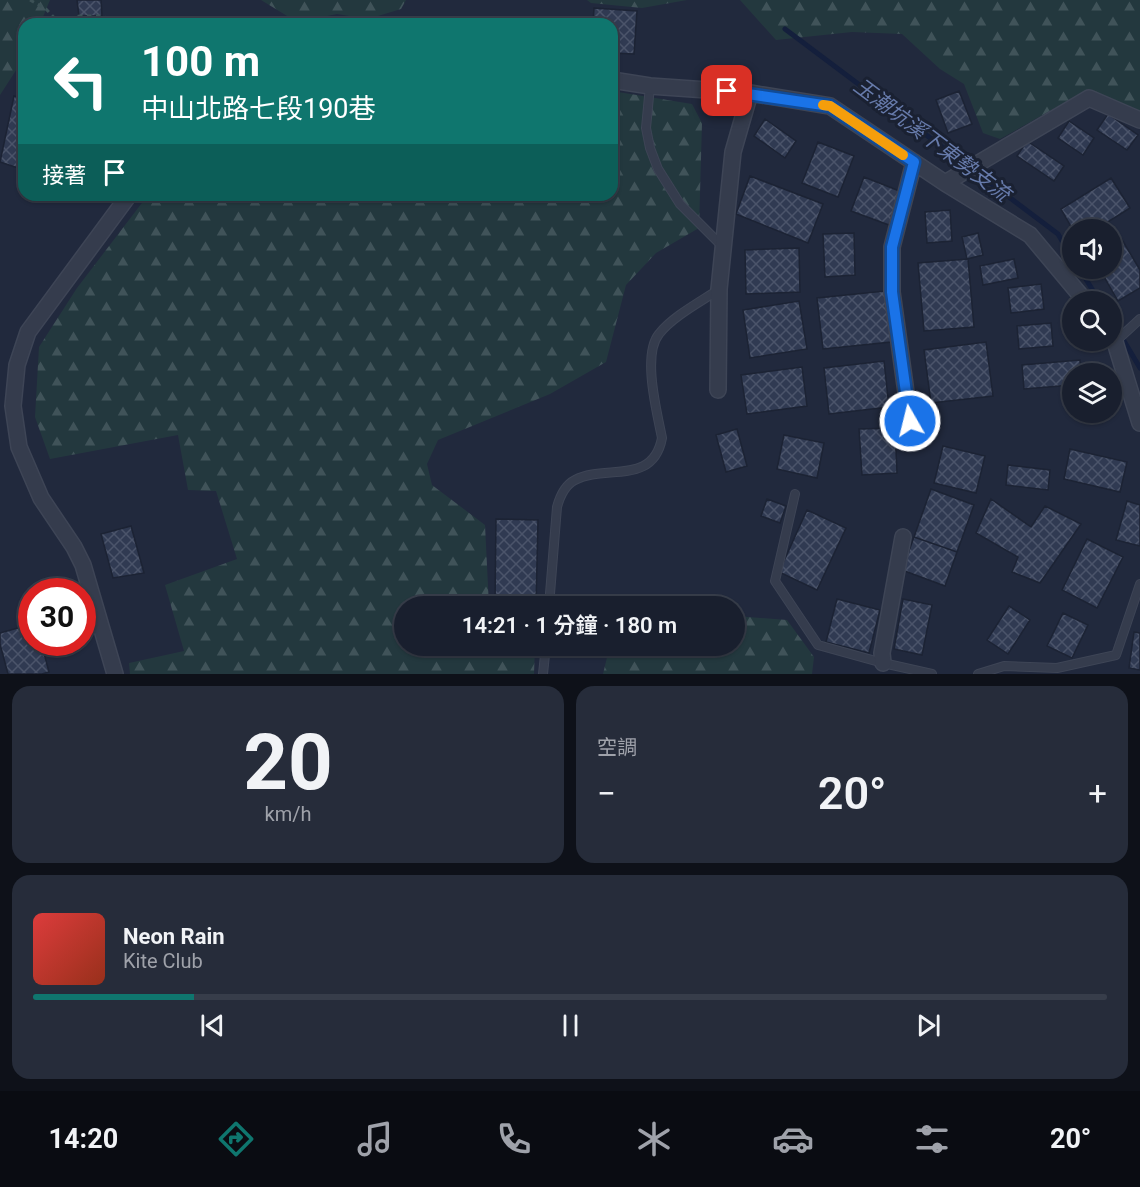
<!DOCTYPE html>
<html lang="zh-TW">
<meta charset="utf-8">
<style>
:root{--surface:#191f2e;--page:#262c3a;--text:#f1f3f6;--muted:#9fa2aa;--line:#373d4a;--accent:#0f766e}
body{margin:0;font-family:Roboto,"Noto Sans TC",sans-serif;background:var(--page);color:var(--text);height:100vh;display:flex;flex-direction:column;font-size:22px;white-space:nowrap}
*{box-sizing:border-box;margin:0}
p{font-size:20px;color:var(--muted)}
.icon{flex:none;width:33px;height:33px;fill:none;stroke:currentColor;stroke-width:2;stroke-linecap:round;stroke-linejoin:round}
.map{position:relative;height:674px;overflow:hidden}
.sheet{display:flex;flex-direction:column;gap:12px;padding:12px;background:#0e1119;flex:1}
.sheet>*{flex:none}
.guide{position:absolute;left:18px;top:18px;width:600px;height:183px;border-radius:18px;box-shadow:0 2px 4px #0004,0 0 0 2px var(--line);background:#0f766e;color:#fff;overflow:hidden}
.fabs{position:absolute;left:1062px;top:219px;display:grid;gap:12px}
.fabs a{display:grid;place-items:center;width:60px;height:60px;border-radius:50%;background:var(--surface);box-shadow:0 2px 4px #0004,0 0 0 2px var(--line);font-size:30px}
.speed{position:absolute;left:18px;top:578px;display:flex;gap:12px;font-size:30px;font-weight:700;text-align:center}
.speed>*{display:grid;place-content:center;width:78px;height:78px;border-radius:50%;background:var(--surface);box-shadow:0 2px 4px #0004,0 0 0 2px var(--line);line-height:1}
.speed .limit{border:9px solid #d22;background:#fff;color:#111}
.pin{position:absolute;display:grid;place-items:center;width:51px;height:51px;color:#fff;margin:-26px;border-radius:12px;box-shadow:0 3px 9px #0006}
.me{position:absolute;width:66px;margin:-33px;rotate:352deg;stroke-linejoin:round;filter:drop-shadow(0 0 4px #0008)}
.turn{display:flex;align-items:center;gap:21px;height:126px;padding:0 24px;font-size:27px}
.turn .icon{width:78px;height:78px;stroke-width:2.5}
.turn b{display:block;font-size:42px;line-height:51px}
.then{display:flex;align-items:center;height:57px;padding:0 24px;background:#0003;gap:12px;font-size:22px}
.big{font-size:45px;font-weight:600;line-height:1.1}
.sheet .tile{flex:1;display:flex;flex-direction:column;justify-content:center;gap:9px;min-width:0;padding:0 21px;border-radius:18px;background:var(--page)}
.sheet .dial{align-items:center;gap:0}
.dial b{font-size:78px;line-height:1}
.song{display:flex;align-items:center;gap:18px}
.cover{width:72px;height:72px;border-radius:9px;background:linear-gradient(135deg,hsl(0 70% 55%),hsl(10 70% 35%))}
.played{height:6px;border-radius:3px;background:linear-gradient(90deg,var(--accent) 15%,var(--line) 15%)}
.keys{display:flex;justify-content:space-around;direction:ltr}
.heat{display:flex;justify-content:space-between;align-items:center;font-size:33px;direction:ltr}
.sheet .tiles{flex:1;display:grid;gap:12px;grid-template-columns:1fr 1fr}
.tile:last-child{grid-column:span 2}
.trip{position:absolute;left:394px;top:596px;width:351px;height:60px;border-radius:30px;background:var(--surface);box-shadow:0 2px 4px #0004,0 0 0 2px var(--line);font-weight:600;line-height:60px;text-align:center}
.tabs{display:flex;height:96px;justify-content:space-around;align-items:center;background:#0a0c12;color:var(--muted)}
.tabs .icon{width:42px;height:42px}
.tabs .on{color:var(--accent)}
.tabs b{font-size:27px;color:var(--text)}
.map>svg:first-child{display:block}
</style>
<div class="map">
<svg width="1140" height="674" viewBox="0 0 1140 674">
<defs>
<pattern id="forest-firs" width="22" height="20" patternUnits="userSpaceOnUse" patternTransform="scale(1.5)"><rect width="22" height="20" fill="#23383e"/><path d="M5 1l3.5 6h-7zM16 11l3.5 6h-7z" fill="#405359"/></pattern>
<pattern id="building-cross-hatch" width="8" height="8" patternUnits="userSpaceOnUse" patternTransform="scale(1.5)"><rect width="8" height="8" fill="#303a52"/><path d="M0 0l8 8M0 8l8-8" fill="none" stroke="#4b546a"/></pattern>
</defs>
<rect width="100%" height="100%" fill="#21293d"/>
<path fill="url(#forest-firs)" d="M0,0H50L40,24H24V58L0,95Z
M261,0H406L401,9L368,19L337,14L297,22Z
M587,0H687L642,8L591,3Z
M740,0H1140V113L1089,89L1000,139L983,133L964,84L940,69L902,34L852,32L776,40Z
M612,91L692,104L702,123L699,228L656,253L626,285L606,362L550,394L438,440L427,464L432,485L485,525L489,606H405V645H535L534,674H130L129,663L184,651L165,585L237,559L216,491L188,490L178,435L50,459L35,417L39,347L77,288L148,195H612Z
M735,616L787,620L814,657L812,674H603L610,645H735Z"/>
<g fill="none" stroke-linecap="round" stroke-linejoin="round">
<path stroke="#141f3c" stroke-width="5" d="M785,29L1058,234L1072,258
M1079,268L1100,302
M1112,321L1140,368"/>
</g>
<path fill="url(#building-cross-hatch)" stroke="#1c2334" stroke-width="1.5" d="M77,0H101L102,16H79Z
M594,8L637,11L634,54L612,53V24H593Z
M959,91L972,124L948,133L936,100Z
M14,96L24,99V170L0,162Z
M1108,114L1138,135L1127,150L1097,130Z
M765,119L796,141L785,158L754,136Z
M1069,121L1094,138L1083,155L1058,138Z
M1027,141L1064,166L1054,181L1017,156Z
M818,142L854,156L838,197L802,183Z
M750,176L823,204L808,243L736,214Z
M864,177L902,192L889,225L851,211Z
M1111,178L1130,208L1095,230H1073L1061,209Z
M950,210L952,241L927,243L925,212Z
M854,233L855,275L825,277L823,234Z
M978,233L983,255L967,259L962,237Z
M1118,233L1140,270V288L1118,301L1099,268H1112V238Z
M799,248L800,292L746,294L745,250Z
M968,259L974,327L924,331L918,263Z
M1014,259L1018,278L983,285L980,266Z
M1041,284L1044,309L1011,313L1008,288Z
M885,291L891,342L823,349L817,298Z
M799,301L807,349L750,358L743,310Z
M1051,323L1053,346L1019,349L1017,326Z
M986,342L993,396L931,403L924,350Z
M1080,360L1081,374H1072V385L1024,389L1022,365Z
M884,361L889,407L829,414L824,368Z
M802,367L807,406L747,414L741,375Z
M895,428L897,473L862,475L859,429Z
M737,429L747,466L726,472L716,435Z
M784,435L824,443L817,478L777,469Z
M943,446L985,456L976,493L934,483Z
M1070,449L1127,462L1120,492L1064,479Z
M1008,465L1050,470L1048,490L1006,485Z
M931,489L974,505L957,552L914,537Z
M767,499L786,506L780,523L761,516Z
M991,499L1031,527L1045,506L1081,524L1040,583L1012,572L1018,557L976,533Z
M1127,501L1140,505V546L1116,540Z
M807,510L846,528L817,590L779,572Z
M496,519L538,520L536,606H495Z
M131,526L144,573L113,578L101,534Z
M914,537L957,552L945,586L902,570Z
M1087,539L1123,557L1097,608L1062,590Z
M837,599L880,610L869,653L826,642Z
M903,599L932,605L922,655L894,649Z
M1009,606L1030,620L1008,654L987,640Z
M1063,613L1088,625L1072,658L1047,646Z
M32,624V642H41L49,672L42,674H8L0,644V633Z
M1134,632L1140,633V670L1129,668Z"/>
<g fill="none" stroke-linecap="round" stroke-linejoin="round">
<defs>
<path id="service" d="M650,86L646,128L650,148L658,169L680,204L723,247
M1115,342L1140,319
M795,494L775,581L818,645L883,663L932,674
M549,606L557,507C560,496 565,485 575,480C605,464 653,486 662,438C657,412 642,355 659,334C672,317 700,302 718,290
M543,674L546,645
M978,674L1004,666L1057,668L1116,655L1140,584"/>
<path id="minor" d="M612,80L650,86L750,93L830,106L945,183L1030,235L1086,302
M945,183L1089,98L1140,120
M1112,338L1115,342L1140,423
M718,390L719,289L733,152L750,93
M910,421L892,292V247L914,162
M883,663L882,653L903,537
M115,674L83,565L74,547L41,498L19,447L13,406L17,365L28,332L129,195"/>
</defs>
<use href="#service" stroke="#3e4556" stroke-width="10"/>
<use href="#minor" stroke="#3e4556" stroke-width="18"/>
<path stroke="#3c5156" stroke-width="3" stroke-dasharray="4.5 4.5" stroke-linecap="butt" d="M30,0L46,9L60,24
M73,24L79,16H102L122,24"/>
<use href="#service" stroke="#353c4d" stroke-width="8"/>
<use href="#minor" stroke="#353c4d" stroke-width="15"/>
</g>
<g fill="none" stroke-linecap="round" stroke-linejoin="round">
<defs>
<path id="route" d="M727,91L830,106L914,162L892,247V292L910,421"/>
</defs>
<use href="#route" stroke="#114b97" stroke-width="15"/>
<use href="#route" stroke="#1a73e8" stroke-width="10"/>
<path stroke="#f59e0b" stroke-width="10" d="M823,105L830,106L903,155"/>
</g>
<g text-anchor="middle" dominant-baseline="central" stroke-width="6" stroke-linejoin="round" paint-order="stroke">
<g font-size="21" font-style="italic" fill="#677bab" stroke="#1a2132">
<text transform="translate(932 140) rotate(37)">玉潮坑溪下東勢支流</text>
</g>
</g>
</svg>
<div class="fabs">
<a><svg class="icon" aria-label="sound" viewBox="0 0 24 24"><path d="M4 9h4l5-4v14l-5-4H4zM17 9q2 3 0 6"/></svg></a>
<a><svg class="icon" aria-label="search" viewBox="0 0 24 24"><circle cx="10" cy="10" r="6"/><path d="M15 15l6 6"/></svg></a>
<a><svg class="icon" aria-label="layers" viewBox="0 0 24 24"><path d="M12 4l9 5-9 5-9-5zM3 14l9 5 9-5"/></svg></a>
</div>
<div class="speed"><div class="limit">30</div></div>
<div class="pin" style="left:727px;top:91px;background:#d93025"><svg class="icon" aria-label="arrive" viewBox="0 0 24 24"><path d="M6 21V4h12l-3 4 3 4H6"/></svg></div>
<svg class="me" style="left:910px;top:421px" viewBox="-20 -20 40 40"><circle r="17" fill="#1a73e8" stroke="#fff" stroke-width="3"/><path d="M0-11L8 9 0 5-8 9z" fill="#fff"/></svg>
<div class="trip">14:21 · 1 分鐘 · 180 m</div>
<div class="guide">
<div class="turn"><svg class="icon" aria-label="left" viewBox="0 0 24 24"><path d="M17 20v-9H6M10 6l-5 5 5 5"/></svg><div><b>100 m</b>中山北路七段190巷</div></div>
<div class="then">接著<svg class="icon" aria-label="arrive" viewBox="0 0 24 24"><path d="M6 21V4h12l-3 4 3 4H6"/></svg></div>
</div>
</div>
<section class="sheet">
<div class="tiles">
<div class="tile dial"><b>20</b><p>km/h</p></div>
<div class="tile"><p>空調</p>
<div class="heat"><a>−</a><b class="big">20°</b><a>+</a></div>
</div>
<div class="tile">
<div class="song"><i class="cover"></i><div><b>Neon Rain</b><p>Kite Club</p></div></div>
<div class="played"></div>
<div class="keys"><svg class="icon" aria-label="previous" viewBox="0 0 24 24"><path d="M18 5L8 12l10 7zM5 5v14"/></svg><svg class="icon" aria-label="pause" viewBox="0 0 24 24"><path d="M8 5v14M16 5v14"/></svg><svg class="icon" aria-label="next" viewBox="0 0 24 24"><path d="M6 5l10 7-10 7zM19 5v14"/></svg></div>
</div>
</div>
</section>
<nav class="tabs">
<b>14:20</b>
<svg class="icon on" aria-label="directions" viewBox="0 0 24 24"><path d="M12 3l9 9-9 9-9-9zM9 14v-3h6M13 9l2 2-2 2"/></svg>
<svg class="icon" aria-label="music" viewBox="0 0 24 24"><path d="M9 18V5l10-2v13"/><circle cx="6" cy="18" r="3"/><circle cx="16" cy="16" r="3"/></svg>
<svg class="icon" aria-label="phone" viewBox="0 0 24 24"><path d="M5 4h4l2 5-3 2q2 4 5 5l2-3 5 2v4C11 20 4 13 5 4z"/></svg>
<svg class="icon" aria-label="climate" viewBox="0 0 24 24"><path d="M12 3v18M4 7l16 10M4 17L20 7"/></svg>
<svg class="icon" aria-label="car" viewBox="0 0 24 24"><path d="M5 17H2v-5l4-1 3-4h7l3 4 3 1v5h-3M9 17h6M6 11h13"/><circle cx="7" cy="17" r="2"/><circle cx="17" cy="17" r="2"/></svg>
<svg class="icon" aria-label="filters" viewBox="0 0 24 24"><path d="M4 7h16M4 17h16"/><circle cx="9" cy="7" r="2"/><circle cx="15" cy="17" r="2"/></svg>
<b>20°</b>
</nav>
